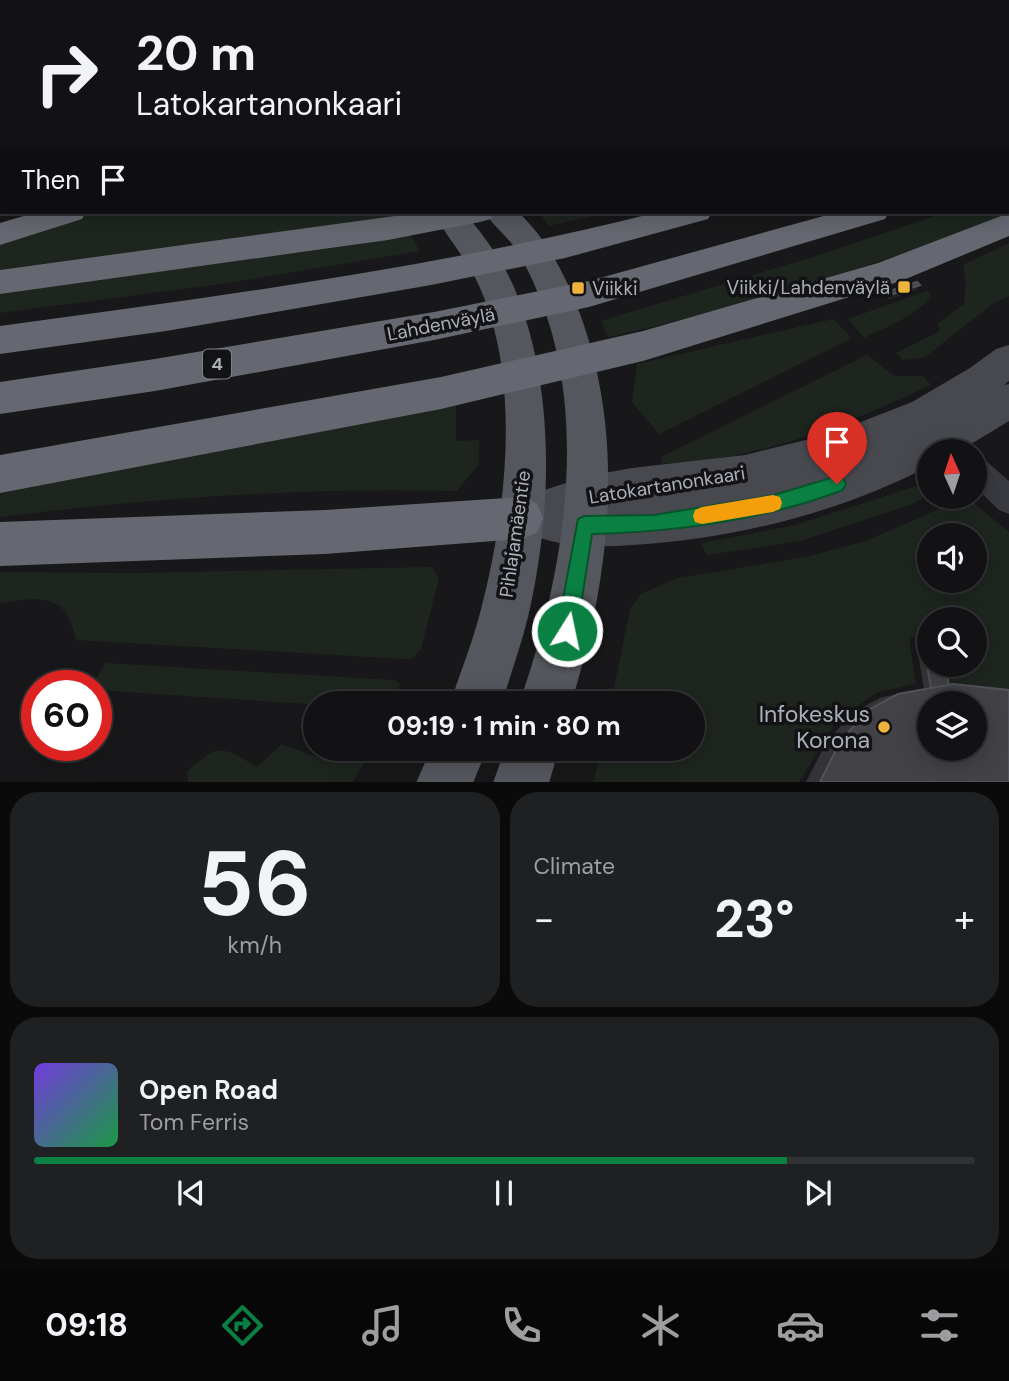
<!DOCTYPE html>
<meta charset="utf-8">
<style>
:root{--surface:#121214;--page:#1f2022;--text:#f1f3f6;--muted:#9c9ea0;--line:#313234;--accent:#0b8043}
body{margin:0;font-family:"DM Sans",sans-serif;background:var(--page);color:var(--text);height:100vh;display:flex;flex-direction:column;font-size:26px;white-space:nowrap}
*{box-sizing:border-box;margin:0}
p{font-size:23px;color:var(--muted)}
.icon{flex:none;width:38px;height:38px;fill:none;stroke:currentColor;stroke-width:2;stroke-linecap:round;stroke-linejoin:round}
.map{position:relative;height:782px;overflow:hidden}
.details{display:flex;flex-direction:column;gap:10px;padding:10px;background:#0a0a0b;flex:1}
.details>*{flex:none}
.guide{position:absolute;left:0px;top:0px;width:1010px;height:214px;box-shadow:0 4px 18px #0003,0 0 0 2px var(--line);background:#121214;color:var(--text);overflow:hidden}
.needle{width:46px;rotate:357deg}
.buttons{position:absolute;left:917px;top:439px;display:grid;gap:14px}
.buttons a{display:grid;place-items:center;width:70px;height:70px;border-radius:50%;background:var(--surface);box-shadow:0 4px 18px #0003,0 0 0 2px var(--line);font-size:35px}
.speed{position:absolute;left:21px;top:670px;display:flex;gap:14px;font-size:35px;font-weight:700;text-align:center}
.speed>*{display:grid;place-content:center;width:91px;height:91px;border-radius:50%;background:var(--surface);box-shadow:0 4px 18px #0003,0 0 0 2px var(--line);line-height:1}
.speed .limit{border:10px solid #d22;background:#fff;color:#111}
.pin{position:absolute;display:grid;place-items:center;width:60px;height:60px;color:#fff;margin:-72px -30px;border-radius:50% 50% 50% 0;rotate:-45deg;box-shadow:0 0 7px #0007}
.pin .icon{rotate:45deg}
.me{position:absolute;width:77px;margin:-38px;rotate:10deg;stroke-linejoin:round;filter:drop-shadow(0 0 5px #0008)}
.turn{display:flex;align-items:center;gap:24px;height:147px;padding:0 21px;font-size:32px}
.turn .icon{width:91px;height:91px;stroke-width:2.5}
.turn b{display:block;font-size:49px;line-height:60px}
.then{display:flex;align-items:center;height:66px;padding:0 21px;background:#0003;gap:14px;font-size:26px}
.big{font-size:52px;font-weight:700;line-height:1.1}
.details .tile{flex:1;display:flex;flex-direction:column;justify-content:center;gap:10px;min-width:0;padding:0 24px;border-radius:28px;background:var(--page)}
.details .dial{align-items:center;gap:0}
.dial b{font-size:91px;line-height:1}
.song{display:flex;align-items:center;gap:21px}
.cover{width:84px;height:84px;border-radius:10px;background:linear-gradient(135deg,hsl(260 70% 55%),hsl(140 70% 35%))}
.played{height:7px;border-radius:4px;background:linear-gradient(90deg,var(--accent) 80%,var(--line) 80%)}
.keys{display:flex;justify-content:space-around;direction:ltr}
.heat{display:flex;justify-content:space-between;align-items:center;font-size:38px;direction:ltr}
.details .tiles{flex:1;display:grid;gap:10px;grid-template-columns:1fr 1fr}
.tile:last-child{grid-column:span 2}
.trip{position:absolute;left:303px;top:691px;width:402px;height:70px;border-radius:35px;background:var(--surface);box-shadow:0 4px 18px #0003,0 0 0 2px var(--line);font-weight:700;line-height:70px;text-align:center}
.dock{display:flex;height:112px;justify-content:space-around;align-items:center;background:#070708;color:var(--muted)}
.dock .icon{width:49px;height:49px}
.dock .current{color:var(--accent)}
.dock b{font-size:32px;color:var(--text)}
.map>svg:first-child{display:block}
</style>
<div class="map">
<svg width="1009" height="783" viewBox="0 0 1009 783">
<rect width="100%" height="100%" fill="#18181a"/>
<path fill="#1e251f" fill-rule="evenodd" d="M1009,187V214C878,266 745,306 608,337L601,321L816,256L946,212H1008Z
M94,212H389L392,218L0,274V242Z
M543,212H610L549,226L539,213Z
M410,235L420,251L228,283L0,313V290L343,247Z
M1009,243V296L991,305L925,357L903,360L896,353L940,331L938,323L964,304L966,282L963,265Z
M926,291L931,293C927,312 881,329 864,338L848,319Z
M833,319L852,338L659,434L632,402L637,364Z
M867,355L894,376H923L931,385C845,425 758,461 661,464L663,456Z
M456,406V441L479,440V464L457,491C305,487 151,498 0,517V486Z
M929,482V495L910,505L800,541L707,555L701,543L792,526Z
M967,497L1009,532V695L987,687L945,683L942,665H975V620H929V640L909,637L916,684L878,692L836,721L799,782L593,783L601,749H693V704L611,703L630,609L641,594L678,578L805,557L863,542ZM929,536H975V581H929Z
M432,567L439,578L421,649L413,658L406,659L76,640C67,592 40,597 0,603V572L136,573Z
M106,663L393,680L400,683L396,703L315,704V718L307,704L96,690V686H91Z
M282,744L324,760L325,749H372L353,782H188L187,771C220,743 221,746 257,767Z"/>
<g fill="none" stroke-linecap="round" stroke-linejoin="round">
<path fill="#393a3f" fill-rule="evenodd" d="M975,456L985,460L1009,481V514L999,510L975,487Z"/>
<path fill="#47494f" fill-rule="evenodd" d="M143,0H185L141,2Z
M190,0H255L254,2Z
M0,6H2V20H0Z
M1009,345V381L1004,385L1009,384V421L958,452H929V466C839,513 734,539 633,545C602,547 567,548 538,537L537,534L521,539L505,533L499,518L505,503L587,476L632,468L745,455L830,434L912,402L970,368L996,349Z"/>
<path fill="#55575e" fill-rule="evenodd" d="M248,0H270V2H248Z
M280,0H302V2H280Z
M433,212H464C484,236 504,262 516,292C556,391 552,514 528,617C521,646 510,675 502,704H450C460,673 472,644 480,613C506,515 522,383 480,288C468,260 447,238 433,212Z
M485,212H518C545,237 564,272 577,306C627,434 611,575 571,704H519C564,576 592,414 535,286C529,272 521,256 512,244C503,233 492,224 485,212Z
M431,749H487L473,783H416Z
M505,749H559L549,783H493Z"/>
<path fill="#656870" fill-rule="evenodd" d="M1008,69H1009V83H1008Z
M1008,104H1009V120H1008Z
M1008,151H1009V169H1008Z
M37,212H86L82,219L0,245V223Z
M424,212H495L491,219L480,222L388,240L0,294V270Z
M658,212H712L708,219L565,258L431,285L166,331L0,354V326C220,296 443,267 658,212Z
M838,212H889L885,219L589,307L434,340L155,391L0,414V382L155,359L434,312L589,281Z
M1009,213V236L901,281L643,361L441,409L0,493V455L441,377L643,331L878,263Z
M521,497L537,503L543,518L537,533L521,539L325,554L0,566V522L325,510Z"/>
</g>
<path fill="#343438" d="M916,290L889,299L886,296L890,291Z
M922,639L949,685L1009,782H806L826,743L853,712L882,697L927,689H924L916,641Z"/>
<path fill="#232326" d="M920,285L916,290L889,299L893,294Z"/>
<path fill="#414146" stroke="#515358" stroke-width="2" fill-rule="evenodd" d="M917,282L920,285L893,294L890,291Z
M922,639L929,640V665H945L949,685L931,688Z
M953,684L1009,690V782H820L840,742L868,710L898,694ZM929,704H975V749H929Z"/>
<path fill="#0b8043" stroke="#07532c" stroke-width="2" d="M837,476L843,478L846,484L843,490C764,520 676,532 592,534L577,631L575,639L567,642L560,639L557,631L578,519L584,516L654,515L774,495Z"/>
<path fill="#f59e0b" d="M773,495L780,497L782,503L780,509L773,512L702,524L695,522L693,516L695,510L702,507Z"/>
<g fill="#edb33d" stroke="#131315" stroke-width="2.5">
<rect x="897" y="280" width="14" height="14" rx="3.5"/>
<rect x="571" y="281" width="14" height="14" rx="3.5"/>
<circle cx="884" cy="727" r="7"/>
</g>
<g text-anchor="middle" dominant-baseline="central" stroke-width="7" stroke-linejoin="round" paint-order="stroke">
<rect fill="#131315" stroke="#7d8088" stroke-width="2" x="203" y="349.5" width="28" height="29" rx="5"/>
<g font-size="18" font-weight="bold" fill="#abafb9">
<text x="217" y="364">4</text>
</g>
<g font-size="19" fill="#abafb9" stroke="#131315" text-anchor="end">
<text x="890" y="287">Viikki/Lahdenväylä</text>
<text x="592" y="288" text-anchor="start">Viikki</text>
</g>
<g font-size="19" fill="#abafb9" stroke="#131315">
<text transform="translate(441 324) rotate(-11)">Lahdenväylä</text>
<text transform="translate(667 485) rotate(-9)">Latokartanonkaari</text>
<text transform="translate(515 534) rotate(-82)">Pihlajamäentie</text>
</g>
<g font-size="23" fill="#abafb9" stroke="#131315" text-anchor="end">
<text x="870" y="714">Infokeskus<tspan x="870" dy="26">Korona</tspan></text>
</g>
</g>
</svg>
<div class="buttons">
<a><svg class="needle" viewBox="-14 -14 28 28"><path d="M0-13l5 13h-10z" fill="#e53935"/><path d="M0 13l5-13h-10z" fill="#9c9ea0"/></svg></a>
<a><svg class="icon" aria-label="sound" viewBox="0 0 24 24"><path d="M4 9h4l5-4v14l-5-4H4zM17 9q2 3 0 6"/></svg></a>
<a><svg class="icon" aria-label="search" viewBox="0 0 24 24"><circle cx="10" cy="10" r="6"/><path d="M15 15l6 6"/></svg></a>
<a><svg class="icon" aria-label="layers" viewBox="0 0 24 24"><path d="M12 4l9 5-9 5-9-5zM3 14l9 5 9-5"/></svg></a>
</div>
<div class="speed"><div class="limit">60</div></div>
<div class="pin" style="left:837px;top:484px;background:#d93025"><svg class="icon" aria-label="arrive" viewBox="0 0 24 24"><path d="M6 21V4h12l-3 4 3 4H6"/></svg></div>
<svg class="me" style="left:567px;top:631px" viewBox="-20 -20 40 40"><circle r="17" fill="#0b8043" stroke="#fff" stroke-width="3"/><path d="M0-11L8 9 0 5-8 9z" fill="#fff"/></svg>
<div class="trip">09:19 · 1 min · 80 m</div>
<div class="guide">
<div class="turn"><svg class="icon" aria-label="right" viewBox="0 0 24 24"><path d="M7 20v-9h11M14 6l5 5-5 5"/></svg><div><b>20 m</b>Latokartanonkaari</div></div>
<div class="then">Then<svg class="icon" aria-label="arrive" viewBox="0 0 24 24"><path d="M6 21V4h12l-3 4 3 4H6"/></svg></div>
</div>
</div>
<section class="details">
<div class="tiles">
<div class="tile dial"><b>56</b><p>km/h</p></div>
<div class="tile"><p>Climate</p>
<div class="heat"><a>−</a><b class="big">23°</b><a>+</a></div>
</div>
<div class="tile">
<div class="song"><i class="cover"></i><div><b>Open Road</b><p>Tom Ferris</p></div></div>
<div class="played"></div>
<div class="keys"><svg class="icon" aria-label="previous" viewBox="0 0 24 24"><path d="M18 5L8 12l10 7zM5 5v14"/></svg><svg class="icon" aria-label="pause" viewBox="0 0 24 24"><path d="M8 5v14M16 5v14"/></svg><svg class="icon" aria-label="next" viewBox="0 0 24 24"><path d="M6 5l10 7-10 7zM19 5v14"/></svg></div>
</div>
</div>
</section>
<nav class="dock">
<b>09:18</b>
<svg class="icon current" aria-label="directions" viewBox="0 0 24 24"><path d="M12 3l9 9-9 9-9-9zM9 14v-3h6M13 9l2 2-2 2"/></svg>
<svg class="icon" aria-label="music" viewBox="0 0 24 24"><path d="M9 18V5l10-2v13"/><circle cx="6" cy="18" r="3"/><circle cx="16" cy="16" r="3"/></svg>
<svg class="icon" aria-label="phone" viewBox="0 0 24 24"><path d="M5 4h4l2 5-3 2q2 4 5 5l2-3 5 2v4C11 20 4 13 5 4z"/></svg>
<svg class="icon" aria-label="climate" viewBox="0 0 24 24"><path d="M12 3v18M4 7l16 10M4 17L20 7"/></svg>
<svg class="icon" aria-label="car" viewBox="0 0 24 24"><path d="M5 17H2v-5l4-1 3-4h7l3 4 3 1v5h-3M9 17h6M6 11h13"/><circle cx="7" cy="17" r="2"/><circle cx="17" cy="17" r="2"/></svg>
<svg class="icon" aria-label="filters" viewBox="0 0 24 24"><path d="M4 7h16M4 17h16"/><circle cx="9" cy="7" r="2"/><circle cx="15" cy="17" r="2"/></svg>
</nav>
